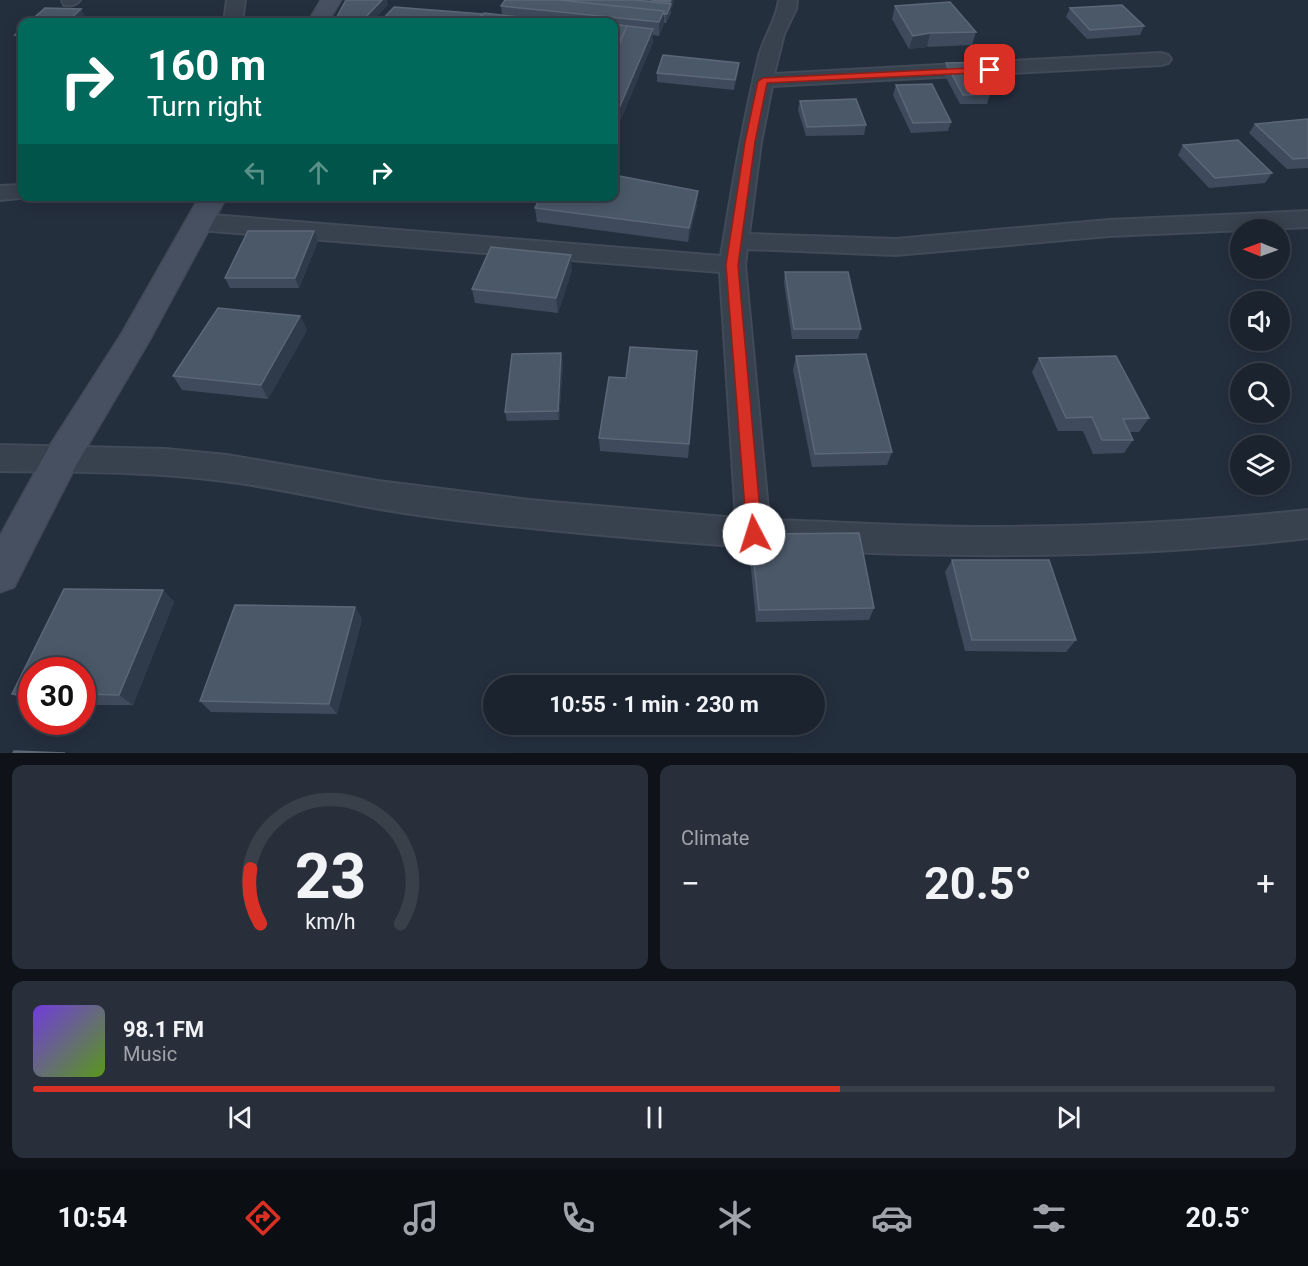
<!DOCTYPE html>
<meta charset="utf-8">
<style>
:root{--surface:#1b232e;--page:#282f3a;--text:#f1f3f6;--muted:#a0a4aa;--line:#39404a;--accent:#d93025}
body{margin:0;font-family:Roboto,sans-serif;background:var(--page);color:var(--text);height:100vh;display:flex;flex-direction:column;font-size:22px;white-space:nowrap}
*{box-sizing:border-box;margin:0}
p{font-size:20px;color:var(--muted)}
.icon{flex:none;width:33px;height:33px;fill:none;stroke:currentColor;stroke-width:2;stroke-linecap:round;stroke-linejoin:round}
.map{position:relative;height:753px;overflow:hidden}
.side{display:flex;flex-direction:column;gap:12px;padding:12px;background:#0f1319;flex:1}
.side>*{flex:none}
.top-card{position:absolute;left:18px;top:18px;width:600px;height:183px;border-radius:12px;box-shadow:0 3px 15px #0003,0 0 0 2px var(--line);background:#00695c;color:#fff;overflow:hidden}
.needle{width:39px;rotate:271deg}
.controls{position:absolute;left:1230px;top:219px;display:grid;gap:12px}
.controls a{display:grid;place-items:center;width:60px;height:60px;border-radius:50%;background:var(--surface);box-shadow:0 3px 15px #0003,0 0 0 2px var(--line);font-size:30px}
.speed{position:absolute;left:18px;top:657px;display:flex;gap:12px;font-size:30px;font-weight:700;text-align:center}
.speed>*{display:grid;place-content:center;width:78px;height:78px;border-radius:50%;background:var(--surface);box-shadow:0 3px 15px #0003,0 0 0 2px var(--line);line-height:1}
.speed .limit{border:9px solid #d22;background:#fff;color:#111}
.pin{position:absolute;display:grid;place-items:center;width:51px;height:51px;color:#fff;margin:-26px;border-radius:12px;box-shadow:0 3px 9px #0006}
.me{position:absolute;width:66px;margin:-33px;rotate:355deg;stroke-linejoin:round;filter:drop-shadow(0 0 4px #0008)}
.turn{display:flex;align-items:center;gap:21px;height:126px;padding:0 30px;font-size:27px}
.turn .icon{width:78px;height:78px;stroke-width:2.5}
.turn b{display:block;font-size:42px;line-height:51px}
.lanes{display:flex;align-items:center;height:57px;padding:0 30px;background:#0003;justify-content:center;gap:30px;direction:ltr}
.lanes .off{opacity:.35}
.big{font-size:45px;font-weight:700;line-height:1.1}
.side .tile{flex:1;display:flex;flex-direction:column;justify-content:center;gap:9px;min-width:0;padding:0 21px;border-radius:12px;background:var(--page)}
.side .dial{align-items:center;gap:0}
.dial svg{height:156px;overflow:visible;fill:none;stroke:var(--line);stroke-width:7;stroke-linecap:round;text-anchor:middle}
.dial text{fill:var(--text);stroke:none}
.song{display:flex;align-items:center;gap:18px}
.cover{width:72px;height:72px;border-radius:9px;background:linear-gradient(135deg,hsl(260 70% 55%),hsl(90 70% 35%))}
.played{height:6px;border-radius:3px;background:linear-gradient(90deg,var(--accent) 65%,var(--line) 65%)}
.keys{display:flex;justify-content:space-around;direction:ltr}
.heat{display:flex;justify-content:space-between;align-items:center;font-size:33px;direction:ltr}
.side .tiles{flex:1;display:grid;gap:12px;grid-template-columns:1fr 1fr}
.tile:last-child{grid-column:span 2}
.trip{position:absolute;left:483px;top:675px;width:342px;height:60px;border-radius:30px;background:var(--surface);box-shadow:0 3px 15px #0003,0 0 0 2px var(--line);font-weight:700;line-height:60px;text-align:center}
.menu{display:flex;height:96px;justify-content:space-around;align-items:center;background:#0b0e12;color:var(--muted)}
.menu .icon{width:42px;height:42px}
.menu .active{color:var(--accent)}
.menu b{font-size:27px;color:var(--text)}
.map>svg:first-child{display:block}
</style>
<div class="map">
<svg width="1308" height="753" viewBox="0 0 1308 753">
<rect width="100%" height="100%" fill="#242f3e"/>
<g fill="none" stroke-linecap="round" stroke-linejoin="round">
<defs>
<path id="minor" d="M62,0H80C75,6 71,6 64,5Z
M227,0H245L242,22H224Z
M779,0H797L796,9L784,34L774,74L1161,53L1168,55L1171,59L1168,63L1161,65L772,86L761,142L749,234L896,239L1109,220L1308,211V227L1109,236L896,255L747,249L745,265L769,520C847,522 925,528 1002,527C1104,526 1207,521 1308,510V538C1049,568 789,555 531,528C478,523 425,517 374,508C324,499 274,487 224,481C150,471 75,472 0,471V445L165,449L227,455L378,481L529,500L736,518L720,272L199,230L191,227L187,222L191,217L199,214L721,256C732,189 743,122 759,56C764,37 777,19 779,0Z
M22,185V196L30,197L0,200V186Z"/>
<path id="secondary" d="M321,0H341L328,22H308Z
M200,196H227L149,341L75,467L14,587L0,592V536L49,447L122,333Z"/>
</defs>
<use href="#minor" stroke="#414a57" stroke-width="4"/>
<use href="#secondary" stroke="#414a57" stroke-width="3"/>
<use href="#minor" fill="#38414e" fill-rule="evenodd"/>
<use href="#secondary" fill="#465061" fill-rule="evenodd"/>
</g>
<path fill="#3f4b5c" d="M505,0H674L671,9V13L666,23H664L659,36L653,35V42L614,136V22H380L482,14V15H502L501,6Z
M895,6L976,32L972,45L927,47L909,49L892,19Z
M1070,8L1144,26L1140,35L1087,39L1066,17Z
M22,28V44H21L15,35Z
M739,63L738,72L734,90L657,82V73Z
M946,63L1013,82L1010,92H989L990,94L987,104H960L943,72Z
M896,85L951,122L948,131L911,133L893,95Z
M800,101L866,125L864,135L806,136L798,110Z
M1308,119V168L1287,169L1249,133L1255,124Z
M1183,145L1272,173L1265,183L1209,188L1178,155Z
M697,205L688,242L537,222L535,208Z
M314,231L318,241L299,288H230L225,278Z
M572,270L558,313L475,303L472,289Z
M785,272L861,329L858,339H792L784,282Z
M300,316L307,330L268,399L182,390L173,376Z
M697,351L688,458L600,451L599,438L626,378Z
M796,356L892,452L887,465L812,467L793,370Z
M1039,358L1149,418L1139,432H1130L1133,440L1124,453L1093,454L1083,431H1058L1032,372Z
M563,363L559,420L507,421L505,412Z
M751,534L874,608L869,620L756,622L749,547Z
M952,560L1076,640L1066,652L965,651L945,572Z
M64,589L163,590L174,602L133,705H82V670H32V704H28L12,694Z
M355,607L362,619L337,714L211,712L200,701Z"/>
<path fill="#2f3b4b" d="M382,0H387L388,5L372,22H361Z
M671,0H674V2L666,23L667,14L670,5Z
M81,9L86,18L82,22H67Z
M664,11V24L659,36V22Z
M627,26V39L614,67V52Z
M653,29V42L614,136V120Z
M930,33L927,47L909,49L913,36Z
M739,63L738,72L734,90L735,80Z
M698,191L697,205L688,242L689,228Z
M314,231L318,241L299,288L295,278Z
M571,255L572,270L558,313L556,298Z
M300,316L307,330L268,399L261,385Z
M561,353L563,363L559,420L558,411Z
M163,590L174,602L133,705L119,695Z
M355,607L362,619L337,714L329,704Z"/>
<path fill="#4b5868" stroke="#5c6777" stroke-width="1.5" d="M346,0H382L361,22H334Z
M505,0H559L664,11L659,22L501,6Z
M559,0H635L671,4L667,14H664V11Z
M651,0H671L670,2Z
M950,2L976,32L930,33L913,36L895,6Z
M1122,5L1144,26L1090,30L1070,8Z
M394,7L482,14L476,22H380Z
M45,8L81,9L67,22H29Z
M484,13L529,18L526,22H477Z
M531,18L589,22H528Z
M614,24L627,26L614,52Z
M627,26L653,29L614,120V57Z
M22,28V35H15Z
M663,55L739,63L735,80L657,73Z
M1000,62L1013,82L983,83L990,94L963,95L946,63Z
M932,84L951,122L913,123L896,85Z
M856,99L866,125L807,127L800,101Z
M1308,119V158L1293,159L1255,124Z
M1238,140L1272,173L1215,178L1183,145Z
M614,175L698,191L689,228L535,208L541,196H614Z
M248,231H314L295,278H225Z
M491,247L571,255L556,298L472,289Z
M785,272H848L861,329H794Z
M218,308L300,316L261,385L173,376Z
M630,347L697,351L689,444L599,438L609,377L626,378Z
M561,353L558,411L505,412L512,354Z
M866,354L892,452L815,454L796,356Z
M1116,356L1149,418L1123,419L1133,440H1102L1092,417L1066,418L1039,358Z
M859,533L874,608L759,610L751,534Z
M952,560H1049L1076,640H972Z
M64,589L163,590L119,695L82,694V670H32V694H12Z
M235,605L355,607L329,704L200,701Z
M14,751L65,753H13Z"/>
<path fill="#d93025" stroke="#8d1f18" stroke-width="1.5" d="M990,67L995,70L994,72L767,83L755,142L738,265L762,534L760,539L754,541L749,539L747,534L726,265L745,142L758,81L763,78Z"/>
</svg>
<div class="controls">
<a><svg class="needle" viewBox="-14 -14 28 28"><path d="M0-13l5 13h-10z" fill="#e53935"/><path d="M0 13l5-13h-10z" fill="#a0a4aa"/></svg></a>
<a><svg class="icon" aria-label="sound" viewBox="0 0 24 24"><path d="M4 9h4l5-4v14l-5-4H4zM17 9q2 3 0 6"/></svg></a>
<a><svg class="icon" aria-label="search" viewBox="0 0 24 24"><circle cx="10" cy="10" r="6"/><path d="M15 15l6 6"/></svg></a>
<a><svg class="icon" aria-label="layers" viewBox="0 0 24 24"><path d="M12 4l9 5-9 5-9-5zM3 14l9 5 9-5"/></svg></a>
</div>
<div class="speed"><div class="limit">30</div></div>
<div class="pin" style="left:990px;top:70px;background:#d93025"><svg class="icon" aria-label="arrive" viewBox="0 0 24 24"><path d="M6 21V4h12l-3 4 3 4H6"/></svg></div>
<svg class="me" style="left:754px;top:534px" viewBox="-20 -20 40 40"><circle r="19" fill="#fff"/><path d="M0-13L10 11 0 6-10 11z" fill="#d93025"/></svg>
<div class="trip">10:55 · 1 min · 230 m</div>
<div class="top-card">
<div class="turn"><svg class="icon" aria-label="right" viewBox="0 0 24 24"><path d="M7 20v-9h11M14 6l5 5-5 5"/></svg><div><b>160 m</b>Turn right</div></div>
<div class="lanes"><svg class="icon off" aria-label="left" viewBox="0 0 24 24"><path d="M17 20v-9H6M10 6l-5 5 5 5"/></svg><svg class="icon off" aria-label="ahead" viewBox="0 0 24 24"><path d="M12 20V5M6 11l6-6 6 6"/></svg><svg class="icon" aria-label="right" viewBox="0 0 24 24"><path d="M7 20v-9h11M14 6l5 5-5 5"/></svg></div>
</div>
</div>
<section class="side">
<div class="tiles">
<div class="tile dial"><svg viewBox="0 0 100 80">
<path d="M14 69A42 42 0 1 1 86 69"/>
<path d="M14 69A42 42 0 0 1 9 41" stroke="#d93025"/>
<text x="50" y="56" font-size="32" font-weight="700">23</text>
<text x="50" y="72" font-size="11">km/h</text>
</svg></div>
<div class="tile"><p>Climate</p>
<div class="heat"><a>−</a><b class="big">20.5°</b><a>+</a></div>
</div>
<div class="tile">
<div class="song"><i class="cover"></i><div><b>98.1 FM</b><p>Music</p></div></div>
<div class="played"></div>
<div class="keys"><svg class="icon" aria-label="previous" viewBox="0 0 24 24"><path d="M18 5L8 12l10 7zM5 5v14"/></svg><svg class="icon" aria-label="pause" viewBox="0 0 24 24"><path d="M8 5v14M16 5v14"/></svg><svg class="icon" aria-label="next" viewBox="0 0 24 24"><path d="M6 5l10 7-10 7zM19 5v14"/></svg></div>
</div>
</div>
</section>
<nav class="menu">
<b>10:54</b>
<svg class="icon active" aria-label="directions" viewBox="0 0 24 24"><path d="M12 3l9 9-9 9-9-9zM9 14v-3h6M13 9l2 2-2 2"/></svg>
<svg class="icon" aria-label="music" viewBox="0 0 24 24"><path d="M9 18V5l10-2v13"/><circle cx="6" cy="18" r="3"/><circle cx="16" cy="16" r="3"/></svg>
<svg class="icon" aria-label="phone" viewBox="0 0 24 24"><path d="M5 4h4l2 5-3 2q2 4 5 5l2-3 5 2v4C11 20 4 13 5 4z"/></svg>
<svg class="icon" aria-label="climate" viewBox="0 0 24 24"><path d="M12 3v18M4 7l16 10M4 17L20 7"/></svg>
<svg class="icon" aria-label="car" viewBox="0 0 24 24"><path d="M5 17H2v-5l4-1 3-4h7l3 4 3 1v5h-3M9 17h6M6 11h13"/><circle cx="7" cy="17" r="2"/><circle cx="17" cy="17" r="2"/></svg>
<svg class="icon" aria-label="filters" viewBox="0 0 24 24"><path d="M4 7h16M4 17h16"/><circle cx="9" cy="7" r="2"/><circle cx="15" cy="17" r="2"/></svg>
<b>20.5°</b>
</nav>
